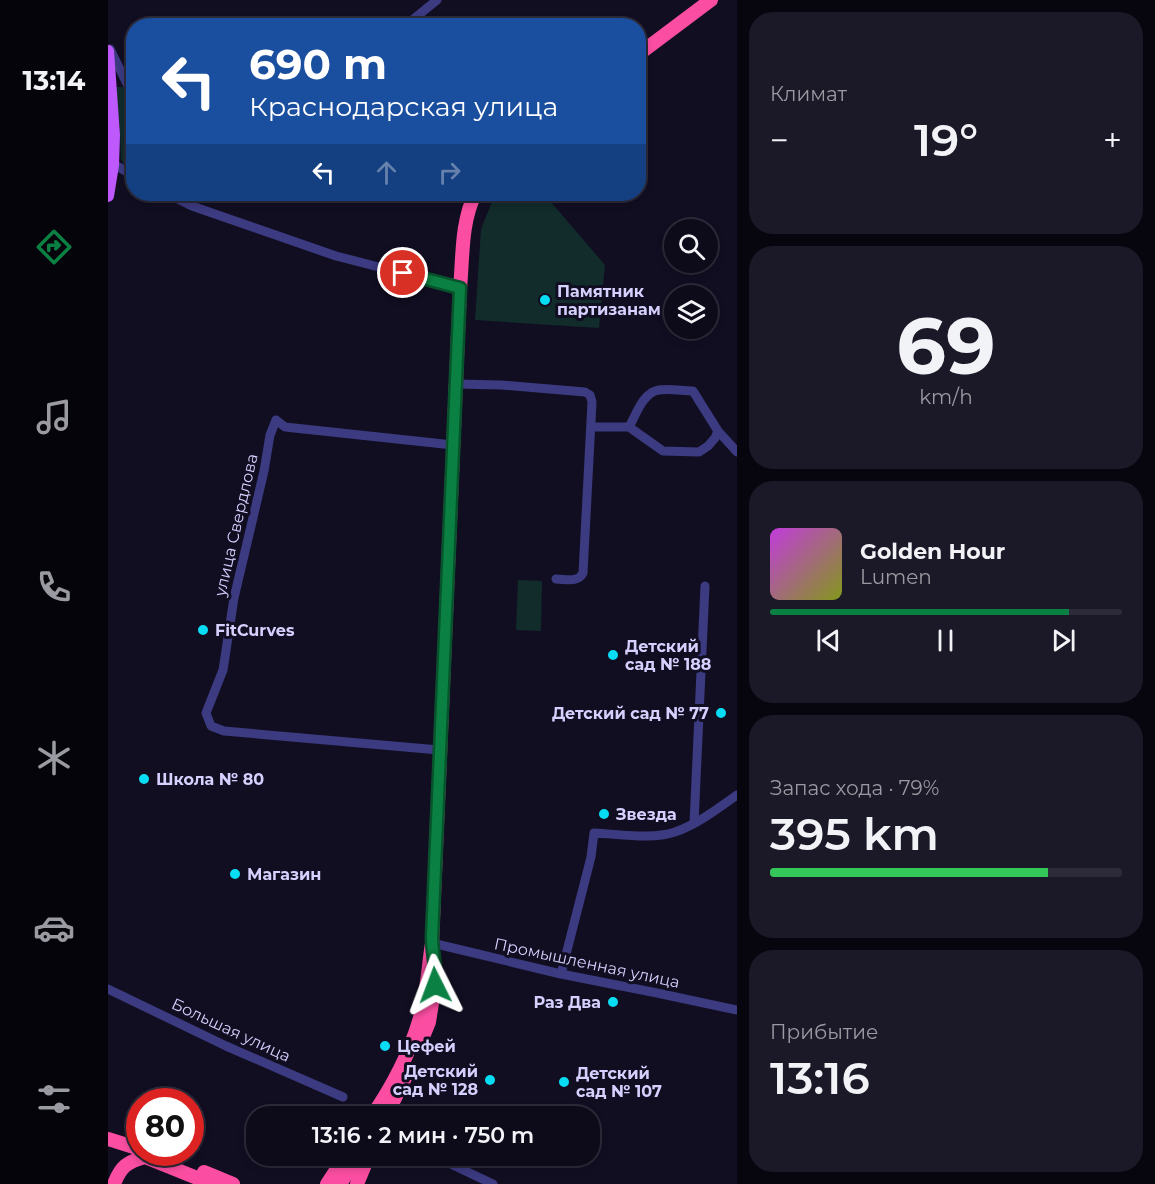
<!DOCTYPE html>
<html lang="ru">
<meta charset="utf-8">
<style>
:root{--surface:#0d0a1a;--page:#1b1827;--text:#f1f3f6;--muted:#9a9aa2;--line:#2d2b39;--accent:#0b8043}
body{margin:0;font-family:Montserrat,sans-serif;background:var(--page);color:var(--text);height:100vh;display:flex;flex-direction:column;font-size:22px;white-space:nowrap}
*{box-sizing:border-box;margin:0}
p{font-size:20px;color:var(--muted)}
.icon{flex:none;width:33px;height:33px;fill:none;stroke:currentColor;stroke-width:2;stroke-linecap:round;stroke-linejoin:round}
.map{position:relative;flex:1;overflow:hidden}
.sheet{display:flex;flex-direction:column;gap:12px;padding:12px;background:#07060e;width:418px}
.sheet>*{flex:none}
.hud{position:absolute;left:18px;top:18px;width:520px;height:183px;border-radius:24px;box-shadow:0 3px 9px #0003,0 0 0 2px var(--line);background:#1a4fa0;color:#fff;overflow:hidden}
.fabs{position:absolute;left:556px;top:219px;display:grid;gap:12px}
.fabs a{display:grid;place-items:center;width:54px;height:54px;border-radius:50%;background:var(--surface);box-shadow:0 3px 9px #0003,0 0 0 2px var(--line);font-size:30px}
.speed{position:absolute;left:18px;top:1088px;display:flex;gap:12px;font-size:30px;font-weight:700;text-align:center}
.speed>*{display:grid;place-content:center;width:78px;height:78px;border-radius:50%;background:var(--surface);box-shadow:0 3px 9px #0003,0 0 0 2px var(--line);line-height:1}
.speed .limit{border:9px solid #d22;background:#fff;color:#111}
.pin{position:absolute;display:grid;place-items:center;width:51px;height:51px;color:#fff;margin:-26px;border:3px solid #fff;border-radius:50%;box-shadow:0 2px 6px #0007}
.me{position:absolute;width:66px;margin:-33px;rotate:357deg;stroke-linejoin:round;filter:drop-shadow(0 0 4px #0008)}
.turn{display:flex;align-items:center;gap:21px;height:126px;padding:0 24px;font-size:27px}
.turn .icon{width:78px;height:78px;stroke-width:2.5}
.turn b{display:block;font-size:42px;line-height:51px}
.lanes{display:flex;align-items:center;height:57px;padding:0 24px;background:#0003;justify-content:center;gap:30px;direction:ltr}
.lanes .off{opacity:.35}
.big{font-size:45px;font-weight:600;line-height:1.1}
.sheet .widget{flex:1;display:flex;flex-direction:column;justify-content:center;gap:9px;min-width:0;padding:0 21px;border-radius:24px;background:var(--page)}
.sheet .dial{align-items:center;gap:0}
.dial b{font-size:78px;line-height:1}
.song{display:flex;align-items:center;gap:18px}
.cover{width:72px;height:72px;border-radius:9px;background:linear-gradient(135deg,hsl(290 70% 55%),hsl(70 70% 35%))}
.played{height:6px;border-radius:3px;background:linear-gradient(90deg,var(--accent) 85%,var(--line) 85%)}
.keys{display:flex;justify-content:space-around;direction:ltr}
.heat{display:flex;justify-content:space-between;align-items:center;font-size:33px;direction:ltr}
.charge{height:9px;border-radius:4px;background:linear-gradient(90deg,#34c759 79%,var(--line) 0)}
.trip{position:absolute;left:138px;top:1106px;width:354px;height:60px;border-radius:24px;background:var(--surface);box-shadow:0 3px 9px #0003,0 0 0 2px var(--line);font-weight:600;line-height:60px;text-align:center}
main{display:flex;flex:1;min-height:0}
.tab-bar{display:flex;flex-direction:column;width:108px;justify-content:space-around;align-items:center;background:#05040a;color:var(--muted)}
.tab-bar .icon{width:42px;height:42px}
.tab-bar .selected{color:var(--accent)}
.tab-bar b{font-size:27px;color:var(--text)}
.map>svg:first-child{display:block}
</style>
<main>
<nav class="tab-bar">
<b>13:14</b>
<svg class="icon selected" aria-label="directions" viewBox="0 0 24 24"><path d="M12 3l9 9-9 9-9-9zM9 14v-3h6M13 9l2 2-2 2"/></svg>
<svg class="icon" aria-label="music" viewBox="0 0 24 24"><path d="M9 18V5l10-2v13"/><circle cx="6" cy="18" r="3"/><circle cx="16" cy="16" r="3"/></svg>
<svg class="icon" aria-label="phone" viewBox="0 0 24 24"><path d="M5 4h4l2 5-3 2q2 4 5 5l2-3 5 2v4C11 20 4 13 5 4z"/></svg>
<svg class="icon" aria-label="climate" viewBox="0 0 24 24"><path d="M12 3v18M4 7l16 10M4 17L20 7"/></svg>
<svg class="icon" aria-label="car" viewBox="0 0 24 24"><path d="M5 17H2v-5l4-1 3-4h7l3 4 3 1v5h-3M9 17h6M6 11h13"/><circle cx="7" cy="17" r="2"/><circle cx="17" cy="17" r="2"/></svg>
<svg class="icon" aria-label="filters" viewBox="0 0 24 24"><path d="M4 7h16M4 17h16"/><circle cx="9" cy="7" r="2"/><circle cx="15" cy="17" r="2"/></svg>
</nav>
<div class="map">
<svg width="629" height="1184" viewBox="0 0 629 1184">
<rect width="100%" height="100%" fill="#110e22"/>
<path fill="#112c2b" d="M8,87H15L18,91L25,108V170L16,165L13,159L12,130L7,89Z
M392,194H436L497,265L491,328L367,320L373,229L384,202Z
M410,580L434,581L433,631L408,630Z"/>
<g fill="none" stroke-linecap="round" stroke-linejoin="round">
<path stroke="#3c3a80" stroke-width="9" d="M297,26L329,0
M2,49L26,98
M2,162L26,176
M60,194L84,206L228,256L352,288
M348,384L393,385L477,392L482,395L484,402L475,573C470,583 458,579 448,579
M483,427H521L555,451L591,452L600,446L607,438L610,431
M521,427C528,415 535,392 551,390C561,388 575,391 585,391L610,431L629,452
M331,750L116,731L103,726L98,713L115,670L126,598L156,471L162,435L168,420L177,427L345,445
M586,823L597,586
M324,943L453,974L549,993L629,1010
M453,974L483,857L486,833C511,834 544,840 567,832C588,825 611,808 629,795
M0,989L118,1046L235,1097
M326,1156L385,1184"/>
<path stroke="#be5afb" stroke-width="12" d="M0,51L6,135L5,165L0,196"/>
<path stroke="#fb4ea2" stroke-width="14" d="M531,54L603,0
M312,1044L321,1022L328,978
M264,1116C284,1087 301,1055 311,1021C319,996 320,969 324,943L352,288C355,256 353,223 367,194
M278,1116L297,1078
M0,1139L32,1149
M96,1172L125,1184
M6,1184C13,1166 19,1162 37,1157L104,1184
M219,1184L238,1155
M232,1184L251,1155
M249,1184L261,1155"/>
</g>
<g fill="none" stroke-linecap="round" stroke-linejoin="round">
<defs>
<path id="route" d="M295,273L352,288L324,937C324,954 329,967 327,985"/>
</defs>
<use href="#route" stroke="#07532c" stroke-width="15"/>
<use href="#route" stroke="#0b8043" stroke-width="10"/>
</g>
<g fill="#06ddf4" stroke="#110e22" stroke-width="2">
<circle cx="437" cy="300" r="6"/>
<circle cx="95" cy="630" r="6"/>
<circle cx="505" cy="655" r="6"/>
<circle cx="613" cy="713" r="6"/>
<circle cx="36" cy="779" r="6"/>
<circle cx="496" cy="814" r="6"/>
<circle cx="127" cy="874" r="6"/>
<circle cx="505" cy="1002" r="6"/>
<circle cx="277" cy="1046" r="6"/>
<circle cx="382" cy="1080" r="6"/>
<circle cx="456" cy="1082" r="6"/>
</g>
<g text-anchor="middle" dominant-baseline="central" stroke-width="6" stroke-linejoin="round" paint-order="stroke">
<g font-size="16" font-weight="bold" fill="#d5d0fe" stroke="#110e22" text-anchor="start">
<text x="449" y="291">Памятник<tspan x="449" dy="18">партизанам</tspan></text>
<text x="107" y="630">FitCurves</text>
<text x="517" y="646">Детский<tspan x="517" dy="18">сад № 188</tspan></text>
<text x="601" y="713" text-anchor="end">Детский сад № 77</text>
<text x="48" y="779">Школа № 80</text>
<text x="508" y="814">Звезда</text>
<text x="139" y="874">Магазин</text>
<text x="493" y="1002" text-anchor="end">Раз Два</text>
<text x="289" y="1046">Цефей</text>
<text x="370" y="1071" text-anchor="end">Детский<tspan x="370" dy="18">сад № 128</tspan></text>
<text x="468" y="1073">Детский<tspan x="468" dy="18">сад № 107</tspan></text>
</g>
<g font-size="16" fill="#d5d0fe" stroke="#110e22">
<text transform="translate(128 525) rotate(-77)">улица Свердлова</text>
<text transform="translate(479 963) rotate(12)">Промышленная улица</text>
<text transform="translate(123 1030) rotate(25)">Большая улица</text>
</g>
</g>
</svg>
<div class="fabs">
<a><svg class="icon" aria-label="search" viewBox="0 0 24 24"><circle cx="10" cy="10" r="6"/><path d="M15 15l6 6"/></svg></a>
<a><svg class="icon" aria-label="layers" viewBox="0 0 24 24"><path d="M12 4l9 5-9 5-9-5zM3 14l9 5 9-5"/></svg></a>
</div>
<div class="speed"><div class="limit">80</div></div>
<div class="pin" style="left:295px;top:273px;background:#d93025"><svg class="icon" aria-label="arrive" viewBox="0 0 24 24"><path d="M6 21V4h12l-3 4 3 4H6"/></svg></div>
<svg class="me" style="left:327px;top:985px" viewBox="-20 -20 40 40"><path d="M0-17L14 15 0 8-14 15z" fill="#0b8043" stroke="#fff" stroke-width="4"/></svg>
<div class="trip">13:16 · 2 мин · 750 m</div>
<div class="hud">
<div class="turn"><svg class="icon" aria-label="left" viewBox="0 0 24 24"><path d="M17 20v-9H6M10 6l-5 5 5 5"/></svg><div><b>690 m</b>Краснодарская улица</div></div>
<div class="lanes"><svg class="icon" aria-label="left" viewBox="0 0 24 24"><path d="M17 20v-9H6M10 6l-5 5 5 5"/></svg><svg class="icon off" aria-label="ahead" viewBox="0 0 24 24"><path d="M12 20V5M6 11l6-6 6 6"/></svg><svg class="icon off" aria-label="right" viewBox="0 0 24 24"><path d="M7 20v-9h11M14 6l5 5-5 5"/></svg></div>
</div>
</div>
<section class="sheet">
<div class="widget"><p>Климат</p>
<div class="heat"><a>−</a><b class="big">19°</b><a>+</a></div>
</div>
<div class="widget dial"><b>69</b><p>km/h</p></div>
<div class="widget">
<div class="song"><i class="cover"></i><div><b>Golden Hour</b><p>Lumen</p></div></div>
<div class="played"></div>
<div class="keys"><svg class="icon" aria-label="previous" viewBox="0 0 24 24"><path d="M18 5L8 12l10 7zM5 5v14"/></svg><svg class="icon" aria-label="pause" viewBox="0 0 24 24"><path d="M8 5v14M16 5v14"/></svg><svg class="icon" aria-label="next" viewBox="0 0 24 24"><path d="M6 5l10 7-10 7zM19 5v14"/></svg></div>
</div>
<div class="widget"><p>Запас хода · 79%</p><b class="big">395 km</b><div class="charge"></div></div>
<div class="widget"><p>Прибытие</p><b class="big">13:16</b></div>
</section>
</main>
